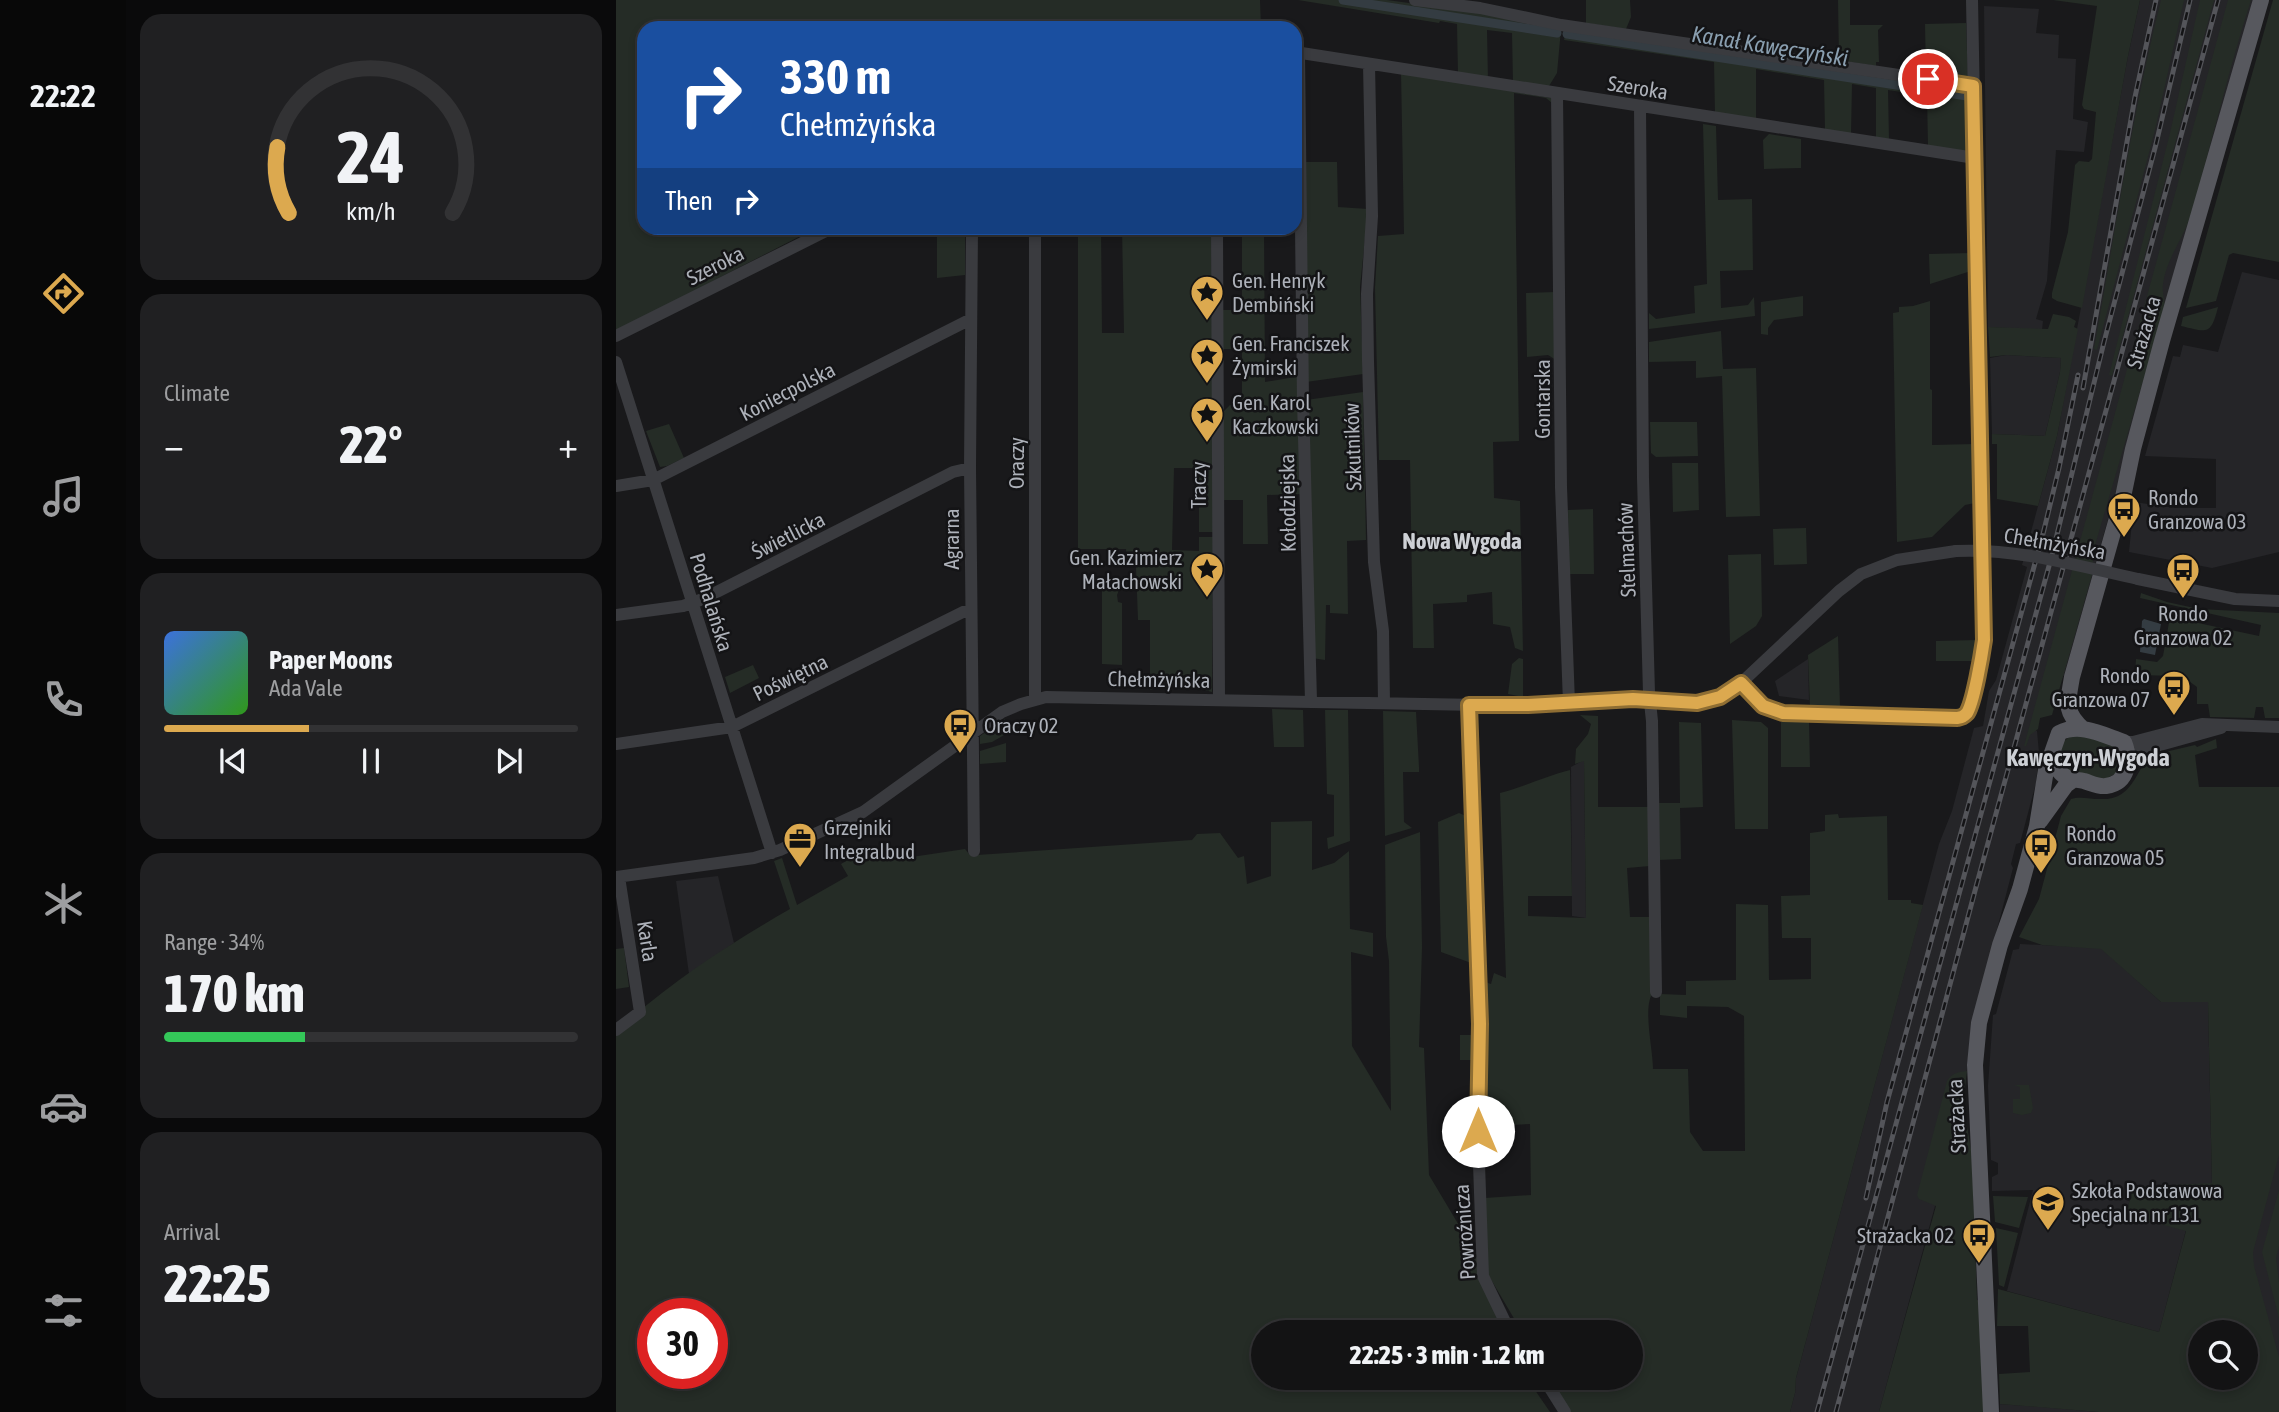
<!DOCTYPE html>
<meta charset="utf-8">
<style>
:root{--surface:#131314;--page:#202022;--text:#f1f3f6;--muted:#9d9ea0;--line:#323234;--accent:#dca94f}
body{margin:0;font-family:"Asap Condensed",sans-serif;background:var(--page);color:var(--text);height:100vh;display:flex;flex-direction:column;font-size:26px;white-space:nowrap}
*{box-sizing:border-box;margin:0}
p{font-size:23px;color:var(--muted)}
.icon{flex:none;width:38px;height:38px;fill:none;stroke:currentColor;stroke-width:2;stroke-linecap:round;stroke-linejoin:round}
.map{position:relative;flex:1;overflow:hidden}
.details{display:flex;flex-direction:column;gap:14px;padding:14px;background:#0a0a0b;width:490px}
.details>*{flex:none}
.guide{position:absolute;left:21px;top:21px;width:665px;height:214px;border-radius:21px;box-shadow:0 4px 10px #0003,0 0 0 2px var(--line);background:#1a4fa0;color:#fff;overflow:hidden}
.tools{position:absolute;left:1572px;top:1320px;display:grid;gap:14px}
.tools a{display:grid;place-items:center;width:70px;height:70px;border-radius:50%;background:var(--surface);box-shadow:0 4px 10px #0003,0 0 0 2px var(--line);font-size:35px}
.speed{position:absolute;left:21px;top:1298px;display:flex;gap:14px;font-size:35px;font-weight:700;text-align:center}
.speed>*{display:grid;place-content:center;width:91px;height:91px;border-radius:50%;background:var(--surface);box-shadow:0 4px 10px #0003,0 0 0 2px var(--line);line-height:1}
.speed .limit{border:10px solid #d22;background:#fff;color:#111}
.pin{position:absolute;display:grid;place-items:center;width:60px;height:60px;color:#fff;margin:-30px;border:4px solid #fff;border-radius:50%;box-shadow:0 2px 7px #0007}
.me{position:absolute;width:77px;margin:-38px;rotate:0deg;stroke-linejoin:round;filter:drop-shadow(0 0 5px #0008)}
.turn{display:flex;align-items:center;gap:24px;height:147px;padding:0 28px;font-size:32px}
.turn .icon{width:91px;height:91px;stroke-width:2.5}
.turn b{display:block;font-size:49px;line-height:60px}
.then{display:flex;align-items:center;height:66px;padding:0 28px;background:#0003;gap:14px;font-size:26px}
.big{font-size:52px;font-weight:800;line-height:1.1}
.details .tile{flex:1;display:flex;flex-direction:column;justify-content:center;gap:10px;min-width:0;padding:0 24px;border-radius:21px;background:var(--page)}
.details .dial{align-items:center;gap:0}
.dial svg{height:182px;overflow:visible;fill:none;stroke:var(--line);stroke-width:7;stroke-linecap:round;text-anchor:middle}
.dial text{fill:var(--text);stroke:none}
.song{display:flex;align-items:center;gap:21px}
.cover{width:84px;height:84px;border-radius:10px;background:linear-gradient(135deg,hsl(220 70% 55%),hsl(110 70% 35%))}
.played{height:7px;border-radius:4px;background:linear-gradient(90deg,var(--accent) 35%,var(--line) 35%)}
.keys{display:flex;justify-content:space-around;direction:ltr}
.heat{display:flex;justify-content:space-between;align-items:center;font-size:38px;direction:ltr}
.charge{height:10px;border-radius:5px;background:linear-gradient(90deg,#34c759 34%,var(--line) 0)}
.trip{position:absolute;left:635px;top:1320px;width:392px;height:70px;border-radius:35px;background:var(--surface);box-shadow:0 4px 10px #0003,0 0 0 2px var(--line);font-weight:800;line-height:70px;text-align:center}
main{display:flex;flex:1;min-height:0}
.tabs{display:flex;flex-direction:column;width:126px;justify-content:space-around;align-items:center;background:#080808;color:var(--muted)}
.tabs .icon{width:49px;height:49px}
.tabs .selected{color:var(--accent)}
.tabs b{font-size:32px;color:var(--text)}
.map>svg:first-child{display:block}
</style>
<main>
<nav class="tabs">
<b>22:22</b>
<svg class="icon selected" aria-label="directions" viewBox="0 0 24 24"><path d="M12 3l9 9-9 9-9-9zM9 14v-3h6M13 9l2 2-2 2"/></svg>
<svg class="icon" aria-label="music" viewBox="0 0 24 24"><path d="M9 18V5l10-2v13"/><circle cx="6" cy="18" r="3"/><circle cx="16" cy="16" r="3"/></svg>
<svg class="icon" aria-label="phone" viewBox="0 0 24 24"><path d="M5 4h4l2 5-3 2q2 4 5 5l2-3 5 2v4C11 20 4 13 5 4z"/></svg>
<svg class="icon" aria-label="climate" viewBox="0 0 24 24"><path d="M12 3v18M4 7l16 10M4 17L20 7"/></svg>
<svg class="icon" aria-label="car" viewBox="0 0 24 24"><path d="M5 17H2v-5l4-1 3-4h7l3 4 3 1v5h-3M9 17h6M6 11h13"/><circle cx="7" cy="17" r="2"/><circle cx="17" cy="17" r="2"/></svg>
<svg class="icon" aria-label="filters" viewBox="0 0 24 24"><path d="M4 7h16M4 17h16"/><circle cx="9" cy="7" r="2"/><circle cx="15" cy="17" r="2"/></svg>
</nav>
<section class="details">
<div class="tile dial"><svg viewBox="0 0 100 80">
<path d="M14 69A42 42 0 1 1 86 69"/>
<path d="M14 69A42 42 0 0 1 9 40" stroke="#dca94f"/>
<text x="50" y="56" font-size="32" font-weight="700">24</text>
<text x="50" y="72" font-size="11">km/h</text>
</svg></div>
<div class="tile"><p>Climate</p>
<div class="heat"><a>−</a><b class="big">22°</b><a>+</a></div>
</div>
<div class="tile">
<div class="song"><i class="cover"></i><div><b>Paper Moons</b><p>Ada Vale</p></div></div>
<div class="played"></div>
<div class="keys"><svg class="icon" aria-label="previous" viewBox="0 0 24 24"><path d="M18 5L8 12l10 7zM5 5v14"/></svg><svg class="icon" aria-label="pause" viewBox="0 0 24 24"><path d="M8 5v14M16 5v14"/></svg><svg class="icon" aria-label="next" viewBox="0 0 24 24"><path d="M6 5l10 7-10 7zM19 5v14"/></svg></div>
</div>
<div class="tile"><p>Range · 34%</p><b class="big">170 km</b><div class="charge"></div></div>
<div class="tile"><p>Arrival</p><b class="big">22:25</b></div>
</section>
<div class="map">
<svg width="1663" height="1412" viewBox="0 0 1663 1412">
<rect width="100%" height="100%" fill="#19191b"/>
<path fill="#252528" d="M1524,0H1639L1448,675L1418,729L1421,731L1423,753L1420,783L1404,843L1400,844L1395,864L1397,868L1356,1025L1347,1103L1263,1412H1174L1179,1393L1180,1378L1323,844L1336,811L1358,728L1367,726L1373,691L1380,680L1411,567L1406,565L1441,436L1512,56Z
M1368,6L1423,9L1420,33L1443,35L1442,58L1460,59L1457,119L1472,122L1468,152L1440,150L1431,281L1420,319L1427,321L1426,330L1372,327Z
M1626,272L1663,280V552L1596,568L1513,552L1518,502L1559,508H1600V459L1529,456L1557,356L1564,357L1567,345L1602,352Z
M1390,355L1445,358L1444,372L1429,436L1376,434L1374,358Z
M1192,659L1193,700L1163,696L1159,681Z
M968,760L970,918L956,916L955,767Z
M102,876L118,943L73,974L60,881Z
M1404,944L1485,948L1545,1002H1592L1596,1184L1517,1187L1510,1215L1570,1230L1543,1332L1391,1291L1417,1190L1376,1191V1177L1382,1174V1163L1375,1160L1372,1086L1377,1015L1380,1014L1397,950L1403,949Z
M1663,1137V1372L1632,1259Z
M1384,1404L1426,1407L1483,1412H1384Z"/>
<path fill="#252c26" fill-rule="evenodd" d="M0,0H644L645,28H28V228H200L0,331Z
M682,0H771L867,13L945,29L941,73L933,86L897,83L896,33L871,30L872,80L842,75L841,24L824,21L823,23Z
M970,0H1014L1015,17L1010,29L970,23Z
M1222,0H1234V25H1267L1262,30L1263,62H1260V66L1229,61V59L1223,58Z
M1437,0H1524L1512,56L1466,308L1441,301L1436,298V293L1452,232L1459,165L1463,161L1473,162L1476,159L1480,112L1468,109L1466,105L1481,6Z
M1545,0H1568L1539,130L1481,350L1478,349C1499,233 1516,115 1545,0Z
M1584,0H1598L1496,376L1493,375L1554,133Z
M1612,0H1635C1612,71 1596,143 1575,214C1568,238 1550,259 1547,284C1546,291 1548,299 1549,306L1477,552V571L1436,715L1424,718L1422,729L1414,735L1410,746H1408Z
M1657,0H1663V262L1617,253L1613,255L1600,301L1570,308Z
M1350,23L1352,80L1310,75L1309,24Z
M950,31L1353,89V146L1349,152L1312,146L1311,96L1272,90L1273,140L1260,139V88L1236,84L1235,134L1209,131L1208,80L1140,69V120L1099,114L1098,62L948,40Z
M785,72L935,98L936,103L930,98L898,93L903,441L877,442L878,498L904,501L907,651L899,648L894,627L877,624L876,592L851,595V602L817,604L818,648H797L794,460H763L759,288L762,236L788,234Z
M1087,124L1100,126L1102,200L1136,199L1137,270L1104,271L1105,308L1132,305L1138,297L1139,316L1033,329V313L1040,319L1079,313L1078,286L1091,284Z
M1153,134L1185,139V168L1148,169L1147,140Z
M686,162H721L722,207L752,209L744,287L747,374L690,382Z
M321,228H349V275L321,278Z
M462,228H485L486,333H508L506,228H595L598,532H583V468H558L556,550L583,551V537H597L596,692L574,686H545L534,690V620H522L520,567H511L510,549H462Z
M626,228H648L649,382L685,376L687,494L651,495L652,544H627V500H607V412L614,405L626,404V349H607L606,310H626Z
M1355,253V271L1314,284L1313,254Z
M939,292L940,360L932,355L911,357L910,293Z
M1187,296V316L1158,320L1152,328V335L1145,334V302Z
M1314,301V389L1316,390V445L1359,444V503L1349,505L1316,537L1281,542L1277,313L1283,312V307L1297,306Z
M1602,307C1595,336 1591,332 1565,326L1567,317Z
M1437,314L1453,317L1460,321L1458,327L1462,329L1441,436L1422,506L1381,499V444H1376V434L1429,436L1444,372L1445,358L1390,355L1374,357L1372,327L1432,329Z
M1105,331L1107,369L1140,368L1144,516L1110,517L1106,376L1080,378V361L1033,362V342Z
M747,392L750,540L731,541L732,614L714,613V605H710L709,660L696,658L690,400Z
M1081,422L1082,456L1040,457L1035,453L1034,422Z
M53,424L68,458L51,466L44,467L30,431Z
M1056,463H1082L1083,510L1057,512Z
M977,509L978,574H953L952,510Z
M1190,528L1191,564L1158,565L1157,529Z
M1145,554L1146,616L1140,626L1114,644L1112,555Z
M486,584L505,585L501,595L502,602L506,603V665L486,664Z
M1525,593L1551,602L1583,609L1663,613V718H1649L1647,707H1640L1638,718L1594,717L1592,704H1581V687L1566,676L1519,675L1520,659L1541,662L1547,656L1554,617L1643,636L1645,625L1524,598Z
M1222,636L1224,707H1194L1192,655Z
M1361,640L1358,661H1320V641Z
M903,658L907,659V697L892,694L896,664Z
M137,665L143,678L114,693L109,677Z
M656,709L687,710L688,747H658Z
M709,710H732L734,841L712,849L711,838L718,836V795L711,794Z
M767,711L800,712L803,767V772H787L788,822L796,828L769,836Z
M964,715L982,716V807H1034V866L1011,868L1014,917H1034L1036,994C1027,1010 1037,1049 1037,1069H1072L1074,1132L1087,1151H1129L1128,1016L1112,1007L1071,1006V1018L1044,1015V994L1070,995V981L1120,980V904L1152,905L1153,980L1195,979V938H1166L1165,896L1194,895V833L1209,831V815L1222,814L1223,818L1271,816L1272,900H1295V903L1307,905L1180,1378L1179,1393L1174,1412H954L933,1377H1015V1332H906L870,1271L869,1198L915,1195L914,1124L875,1126V1119L868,1120L866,981L875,984L878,973L890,978L884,793C908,787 930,776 954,770L956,896H912V916L970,918L968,761L959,764L960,749L972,734L975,724Z
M389,719L390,734L376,742L364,744V736Z
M1116,720L1145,722L1152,728V829H1119Z
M1063,722L1085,723L1087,807L1064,808L1065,859L1042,860L1040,803H1064Z
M1165,722H1193L1194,767H1165Z
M1459,732L1504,746L1506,756L1502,772L1490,779L1453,775L1442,756L1446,743Z
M1600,739L1601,748L1579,755L1583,787H1663V1155L1637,1252L1638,1266L1663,1357V1412H1483L1384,1404L1383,1374L1414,1372L1412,1326H1381L1382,1289L1543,1332L1570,1231L1510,1215L1517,1187L1596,1183L1592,1002H1545L1485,949L1426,945L1403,937L1423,899L1445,816L1455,799C1464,796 1474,799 1484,799C1513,801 1519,777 1532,756L1579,745L1581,747ZM1584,1332H1629V1377H1584Z
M390,743V762L364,764V751Z
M843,813L850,816L853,838L858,964L825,952L822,822Z
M696,821V870L718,863L733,851L734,929L757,933V957L735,952L736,1046L775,1111L773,961L770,937L769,845L804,832L806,947L803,1047L808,1048L813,1175L863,1259L887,1332H648V1377H910L934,1412H0V1032C51,984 113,944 174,909L158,861L166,858L181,905L232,876L225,864L232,860L269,856V861L349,849L353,854L361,855L576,840L581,834L604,833L622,858L628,856L631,884L655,876V822ZM37,1314H96V1374H37Z
M8,948L13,987L0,989V949Z
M844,1035H860L859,1060H844Z
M1351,1071L1347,1103L1356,1155L1361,1300L1365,1301L1368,1412H1263L1320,1206L1303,1199L1301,1195L1331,1081C1336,1073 1342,1072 1351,1071Z
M1398,1085H1413L1417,1108L1415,1113L1406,1115L1397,1113V1099H1404V1087Z
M1663,1190V1246L1660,1258L1663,1282V1318L1646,1252Z
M1377,1196L1412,1197L1403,1228L1379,1222Z
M1380,1228L1402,1233L1388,1287L1383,1285Z"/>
<path fill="#343c42" d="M1528,619L1545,624L1539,655L1524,652L1526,621Z"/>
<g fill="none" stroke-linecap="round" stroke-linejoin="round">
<path stroke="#343c42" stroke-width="9" d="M727,0L941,33
M951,34L1351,96"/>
<path stroke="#3a3b3f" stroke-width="12" d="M799,0L864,8L945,25L1357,86
M679,52L1359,158
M683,53L687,400L695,701
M753,64L756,216L751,294L752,361L758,562L767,631L768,703
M941,94L945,487L953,703
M1024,107L1027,478L1033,693L1036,721L1040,992
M356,228L354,468L358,851
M419,228V699
M601,228L603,700
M0,336L216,228
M0,362L156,853
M0,486L37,480L355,319
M1522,579L1619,599L1663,601
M0,615L67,606L87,599L337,472L354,468
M1125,683L1147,706L1167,713L1341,718L1348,715L1353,708L1366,655L1368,630L1356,0
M853,705L864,1024L861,1108L867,1276L894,1332
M1508,742H1517L1586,724L1663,727
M0,744L116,727L347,612L355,611
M1513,759L1526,750L1605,728
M0,877L138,858L164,850L247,812L386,712L405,704L430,697L864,705L1022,699L1075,703L1100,698L1125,683L1223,591L1245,574L1281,560L1340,551
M0,1030L24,1012L3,877
M927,1377L949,1412"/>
<path stroke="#57585e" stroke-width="16" d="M1467,729C1447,711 1452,702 1456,677L1507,497L1517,449L1546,341L1645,0
M1424,821L1450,785L1457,780
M1375,1412L1359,1065L1363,1023L1384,945L1404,889L1421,826L1430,770L1443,733C1464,722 1487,735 1508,742C1515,759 1513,783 1490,786C1482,787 1475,783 1468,781C1460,779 1454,781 1447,775C1441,771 1439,763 1435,757"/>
<defs>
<path id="rail" d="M1467,388L1519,97L1540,0
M1250,1198L1271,1102L1427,534L1443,468L1462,375
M1201,1412L1436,555L1488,342L1540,144L1574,0
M1220,1412L1360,887L1602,0"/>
</defs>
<use href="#rail" stroke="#54555a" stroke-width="5"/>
<use href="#rail" stroke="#141416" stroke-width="2.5" stroke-dasharray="8" stroke-linecap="butt"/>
<path stroke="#3a3b3f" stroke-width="12" d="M1340,551C1402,548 1462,566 1522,579"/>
</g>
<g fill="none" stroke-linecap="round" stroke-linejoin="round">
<defs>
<path id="route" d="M862,1131L864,1024L853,705H912L1017,699L1081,703L1104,697L1125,683L1147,706L1167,713L1341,718C1346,717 1347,717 1351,713C1358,702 1366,654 1368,640L1357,86L1312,79"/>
</defs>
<use href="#route" stroke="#8f6e33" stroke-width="18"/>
<use href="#route" stroke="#dca94f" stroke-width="12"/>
</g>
<defs>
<symbol id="sight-pin" viewBox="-11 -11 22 30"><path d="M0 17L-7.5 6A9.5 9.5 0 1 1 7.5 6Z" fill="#dca94f" stroke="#141416"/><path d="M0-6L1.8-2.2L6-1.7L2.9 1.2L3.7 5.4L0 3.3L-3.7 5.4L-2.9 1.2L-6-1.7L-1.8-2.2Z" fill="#111"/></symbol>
<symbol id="bus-pin" viewBox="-11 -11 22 30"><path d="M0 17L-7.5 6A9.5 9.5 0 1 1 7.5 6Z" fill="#dca94f" stroke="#141416"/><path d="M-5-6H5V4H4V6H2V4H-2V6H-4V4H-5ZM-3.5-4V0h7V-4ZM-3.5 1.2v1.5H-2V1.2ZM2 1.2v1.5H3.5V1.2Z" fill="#111"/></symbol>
<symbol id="office-pin" viewBox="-11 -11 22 30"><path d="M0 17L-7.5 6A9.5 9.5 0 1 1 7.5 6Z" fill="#dca94f" stroke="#141416"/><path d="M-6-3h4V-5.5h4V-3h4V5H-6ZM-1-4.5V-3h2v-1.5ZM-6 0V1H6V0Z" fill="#111"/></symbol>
<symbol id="school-pin" viewBox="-11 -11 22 30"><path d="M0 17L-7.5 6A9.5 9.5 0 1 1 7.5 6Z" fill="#dca94f" stroke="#141416"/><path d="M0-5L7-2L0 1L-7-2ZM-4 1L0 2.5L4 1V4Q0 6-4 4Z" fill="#111"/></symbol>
</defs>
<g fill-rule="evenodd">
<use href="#sight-pin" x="572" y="273" width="38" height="52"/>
<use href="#sight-pin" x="572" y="336" width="38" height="52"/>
<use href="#sight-pin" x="572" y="395" width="38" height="52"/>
<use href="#bus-pin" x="1489" y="490" width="38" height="52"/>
<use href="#sight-pin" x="572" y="550" width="38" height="52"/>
<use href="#bus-pin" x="1548" y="551" width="38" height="52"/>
<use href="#bus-pin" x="1539" y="668" width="38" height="52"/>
<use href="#bus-pin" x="325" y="706" width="38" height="52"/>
<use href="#office-pin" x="165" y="820" width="38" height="52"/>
<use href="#bus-pin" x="1406" y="826" width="38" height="52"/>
<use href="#school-pin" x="1413" y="1183" width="38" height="52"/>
<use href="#bus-pin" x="1344" y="1216" width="38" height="52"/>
</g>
<g text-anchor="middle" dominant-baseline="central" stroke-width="5" stroke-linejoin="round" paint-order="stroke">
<g font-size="21" fill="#adb1b9" stroke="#141416">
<text transform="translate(1022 87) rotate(9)">Szeroka</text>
<text transform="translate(99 265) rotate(-27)">Szeroka</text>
<text transform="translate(1527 332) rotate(-74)">Strażacka</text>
<text transform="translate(171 391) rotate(-27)">Koniecpolska</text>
<text transform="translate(926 399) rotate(-90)">Gontarska</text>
<text transform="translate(736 447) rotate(-92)">Szkutników</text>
<text transform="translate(400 463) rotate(-90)">Oraczy</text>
<text transform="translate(582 485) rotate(-90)">Traczy</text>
<text transform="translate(671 503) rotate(-91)">Kołodziejska</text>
<text transform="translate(172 535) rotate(-27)">Świetlicka</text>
<text transform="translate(335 539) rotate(-90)">Agrarna</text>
<text transform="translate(1439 543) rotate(10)">Chełmżyńska</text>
<text transform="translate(1010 550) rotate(-92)">Stelmachów</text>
<text transform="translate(96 602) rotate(73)">Podhalańska</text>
<text transform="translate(174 677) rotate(-26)">Poświętna</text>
<text transform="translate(543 679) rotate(1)">Chełmżyńska</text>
<text transform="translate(32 941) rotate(81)">Karla</text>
<text transform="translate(1340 1116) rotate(-93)">Strażacka</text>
<text transform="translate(848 1232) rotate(-94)">Powroźnicza</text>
</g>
<g font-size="21" fill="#adb1b9" stroke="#141416" text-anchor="start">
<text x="616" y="280">Gen. Henryk<tspan x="616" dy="24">Dembiński</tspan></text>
<text x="616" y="343">Gen. Franciszek<tspan x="616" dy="24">Żymirski</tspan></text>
<text x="616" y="402">Gen. Karol<tspan x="616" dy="24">Kaczkowski</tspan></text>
<text x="1532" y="497">Rondo<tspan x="1532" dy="24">Granzowa 03</tspan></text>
<text x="566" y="557" text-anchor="end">Gen. Kazimierz<tspan x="566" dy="24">Małachowski</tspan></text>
<text x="1567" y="613" text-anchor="middle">Rondo<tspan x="1567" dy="24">Granzowa 02</tspan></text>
<text x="1534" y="675" text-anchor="end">Rondo<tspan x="1534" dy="24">Granzowa 07</tspan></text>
<text x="368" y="725">Oraczy 02</text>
<text x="208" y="827">Grzejniki<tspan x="208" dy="24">Integralbud</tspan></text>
<text x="1450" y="833">Rondo<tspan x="1450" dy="24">Granzowa 05</tspan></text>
<text x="1456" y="1190">Szkoła Podstawowa<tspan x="1456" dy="24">Specjalna nr 131</tspan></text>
<text x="1338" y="1235" text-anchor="end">Strażacka 02</text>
</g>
<g font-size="23" font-style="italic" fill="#899eaf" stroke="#141416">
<text transform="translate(1154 46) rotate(9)">Kanał Kawęczyński</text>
</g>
<g font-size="23" font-weight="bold" fill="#cdd0d5" stroke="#141416">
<text x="846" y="541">Nowa Wygoda</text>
</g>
<g font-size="24" font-weight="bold" fill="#cdd0d5" stroke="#141416">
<text x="1472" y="757">Kawęczyn-Wygoda</text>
</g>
</g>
</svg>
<div class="tools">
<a><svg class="icon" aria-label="search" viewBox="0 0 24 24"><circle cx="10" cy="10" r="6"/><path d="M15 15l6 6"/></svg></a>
</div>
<div class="speed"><div class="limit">30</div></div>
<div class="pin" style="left:1312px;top:79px;background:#d93025"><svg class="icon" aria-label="arrive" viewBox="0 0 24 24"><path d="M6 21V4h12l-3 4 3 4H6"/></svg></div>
<svg class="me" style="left:862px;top:1131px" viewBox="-20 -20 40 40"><circle r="19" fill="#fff"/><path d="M0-13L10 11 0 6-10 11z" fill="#dca94f"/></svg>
<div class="trip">22:25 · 3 min · 1.2 km</div>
<div class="guide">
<div class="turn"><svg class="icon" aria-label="right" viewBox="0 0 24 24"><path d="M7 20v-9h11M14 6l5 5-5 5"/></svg><div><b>330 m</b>Chełmżyńska</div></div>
<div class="then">Then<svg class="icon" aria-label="right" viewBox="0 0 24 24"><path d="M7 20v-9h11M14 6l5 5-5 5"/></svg></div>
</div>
</div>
</main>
